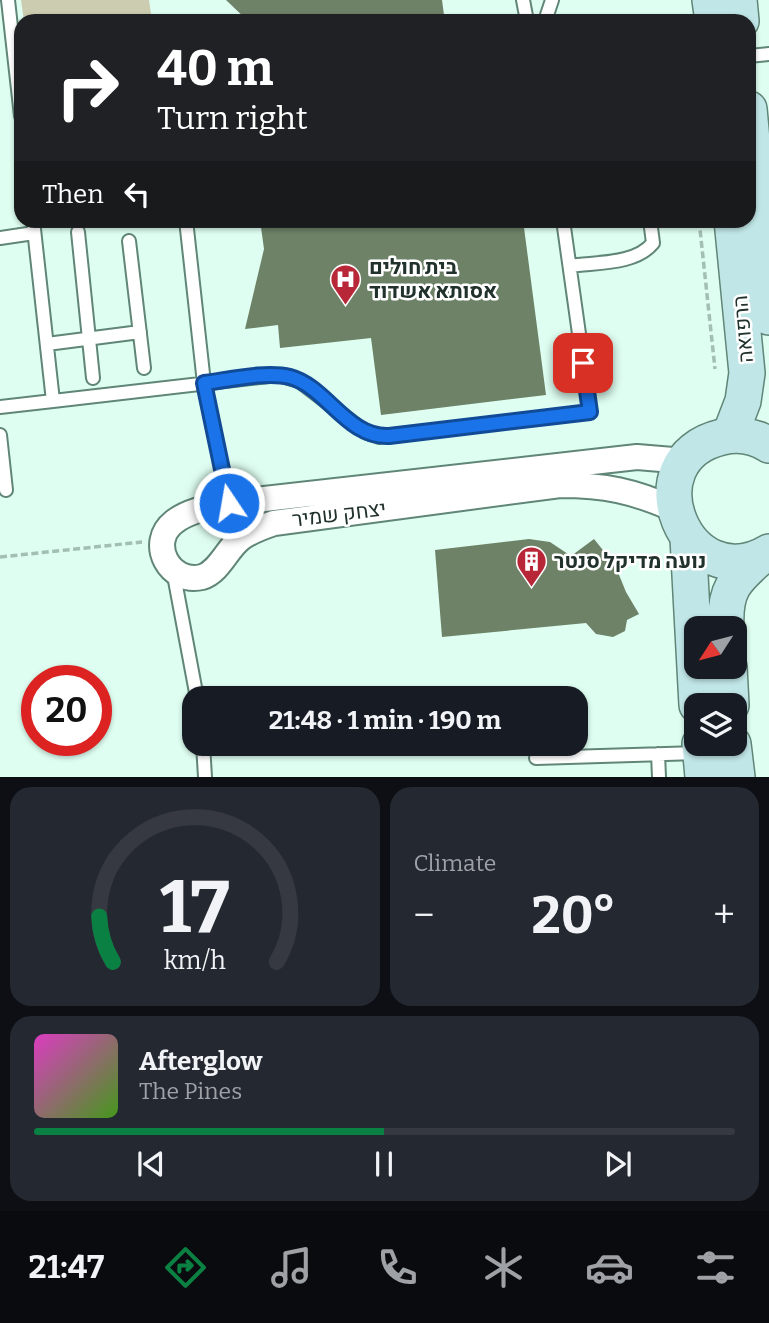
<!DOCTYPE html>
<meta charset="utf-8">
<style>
:root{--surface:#171b24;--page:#242831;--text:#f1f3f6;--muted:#9ea1a6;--line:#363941;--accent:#0b8043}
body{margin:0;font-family:Bitter,Heebo,serif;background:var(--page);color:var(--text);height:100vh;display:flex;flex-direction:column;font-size:26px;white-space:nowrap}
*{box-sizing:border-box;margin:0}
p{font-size:23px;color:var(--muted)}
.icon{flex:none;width:38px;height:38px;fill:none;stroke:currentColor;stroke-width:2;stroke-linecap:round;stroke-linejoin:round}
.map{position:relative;height:777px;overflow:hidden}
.drawer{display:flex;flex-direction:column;gap:10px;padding:10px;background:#0d0f14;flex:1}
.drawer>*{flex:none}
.banner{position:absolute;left:14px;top:14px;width:742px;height:214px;border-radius:21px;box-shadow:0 2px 5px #0004;background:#202124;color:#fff;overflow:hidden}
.needle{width:46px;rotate:234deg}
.tools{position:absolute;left:684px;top:616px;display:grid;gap:14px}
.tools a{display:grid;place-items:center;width:63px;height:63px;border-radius:14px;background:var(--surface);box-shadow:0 2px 5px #0004;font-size:35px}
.speed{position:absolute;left:21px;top:665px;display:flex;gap:14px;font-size:35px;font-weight:700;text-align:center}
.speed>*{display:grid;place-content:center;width:91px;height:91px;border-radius:50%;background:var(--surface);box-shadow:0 2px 5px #0004;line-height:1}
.speed .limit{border:10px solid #d22;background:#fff;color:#111}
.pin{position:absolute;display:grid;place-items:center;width:60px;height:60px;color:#fff;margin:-30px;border-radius:14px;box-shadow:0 4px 10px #0006}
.me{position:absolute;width:77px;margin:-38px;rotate:348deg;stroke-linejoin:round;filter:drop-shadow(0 0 5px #0008)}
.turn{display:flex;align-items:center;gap:24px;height:147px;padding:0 28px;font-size:32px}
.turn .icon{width:91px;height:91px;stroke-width:2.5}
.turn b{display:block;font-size:49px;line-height:60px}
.then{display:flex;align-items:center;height:66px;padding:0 28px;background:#0003;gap:14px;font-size:26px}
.big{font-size:52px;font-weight:700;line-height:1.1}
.drawer .card{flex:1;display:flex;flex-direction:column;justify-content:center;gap:10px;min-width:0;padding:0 24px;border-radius:21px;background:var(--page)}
.drawer .dial{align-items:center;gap:0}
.dial svg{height:182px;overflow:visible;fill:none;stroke:var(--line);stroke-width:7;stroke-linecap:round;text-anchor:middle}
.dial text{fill:var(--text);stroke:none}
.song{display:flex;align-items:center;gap:21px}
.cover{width:84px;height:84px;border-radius:10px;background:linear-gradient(135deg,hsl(310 70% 55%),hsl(100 70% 35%))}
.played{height:7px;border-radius:4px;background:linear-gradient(90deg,var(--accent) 50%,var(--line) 50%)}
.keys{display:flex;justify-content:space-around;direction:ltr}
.heat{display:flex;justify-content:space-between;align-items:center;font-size:38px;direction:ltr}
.drawer .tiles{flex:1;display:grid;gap:10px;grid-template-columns:1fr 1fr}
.card:last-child{grid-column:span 2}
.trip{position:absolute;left:182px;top:686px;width:406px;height:70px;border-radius:21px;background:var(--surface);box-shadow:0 2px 5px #0004;font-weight:700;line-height:70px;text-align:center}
.menu{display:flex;height:112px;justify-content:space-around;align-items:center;background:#090b0e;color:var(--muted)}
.menu .icon{width:49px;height:49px}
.menu .current{color:var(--accent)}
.menu b{font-size:32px;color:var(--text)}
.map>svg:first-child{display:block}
</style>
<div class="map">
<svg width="769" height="777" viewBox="0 0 769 777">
<rect width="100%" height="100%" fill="#defef1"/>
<path fill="#cbccb0" d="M21,0H149L152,21H24Z"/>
<path fill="#6d8267" d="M226,0H442L444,15L392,21H248Z
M260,220H523L546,395L381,415L371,338L280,348L278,325L245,329L264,249Z
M529,539L550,542L571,556L594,539L615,565L626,592L639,614L627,620L625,631L613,637L596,634L586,623L442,637L435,550Z"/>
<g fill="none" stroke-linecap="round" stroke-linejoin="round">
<defs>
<path id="lane" d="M8,0L21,116
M523,0L527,21
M545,21L552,0
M749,56L769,54
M33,220L53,401L278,375L299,381L367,433L379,437L590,412L563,220
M186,220L204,383L229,503
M78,232L93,378
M0,238L34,233
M129,241L144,368
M570,266C596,262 635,265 653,243L650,220
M47,344L140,332
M0,407L53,401
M0,435L6,490
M173,570L197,698
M203,744L205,777
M658,754L659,777
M536,758L698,753"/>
<path id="street" d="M674,509C633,491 605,485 560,485L274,523C262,527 250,531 240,539C227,549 219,572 202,577C170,585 147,543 174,522C189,510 211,507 229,503L637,457L685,461"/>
<path id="secondary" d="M710,0L713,21
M739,0L741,21
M749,109L769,317
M730,435L743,401L747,373L732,220
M769,445C755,436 738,433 722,437C628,459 687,601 769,552
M688,538L697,705
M726,628C724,590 734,580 762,556
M729,667L731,705
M700,744L703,777
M733,744L737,777"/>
</defs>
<use href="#lane" stroke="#608677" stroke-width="16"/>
<use href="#street" stroke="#608677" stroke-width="28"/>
<use href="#secondary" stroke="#608677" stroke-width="38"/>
<path stroke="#a3beb3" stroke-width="3.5" stroke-dasharray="7 3.5" stroke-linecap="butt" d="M699,220L715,369
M0,557L142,542"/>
<use href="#lane" stroke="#fff" stroke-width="12"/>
<use href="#street" stroke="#fff" stroke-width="24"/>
<use href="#secondary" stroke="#c1e6e7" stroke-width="35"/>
</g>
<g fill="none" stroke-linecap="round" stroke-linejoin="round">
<defs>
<path id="route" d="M229,503L204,383C228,380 266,371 290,377C327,387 347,438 389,436L590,412L583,363"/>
</defs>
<use href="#route" stroke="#114b97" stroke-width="18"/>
<use href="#route" stroke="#1a73e8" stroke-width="12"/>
</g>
<defs>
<symbol id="hospital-pin" viewBox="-11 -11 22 30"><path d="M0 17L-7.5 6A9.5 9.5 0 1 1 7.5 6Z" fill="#b82738" stroke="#fff"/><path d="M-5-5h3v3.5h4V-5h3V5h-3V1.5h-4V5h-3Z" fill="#fff"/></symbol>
<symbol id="building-pin" viewBox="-11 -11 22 30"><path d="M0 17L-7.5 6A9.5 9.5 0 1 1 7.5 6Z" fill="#b82738" stroke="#fff"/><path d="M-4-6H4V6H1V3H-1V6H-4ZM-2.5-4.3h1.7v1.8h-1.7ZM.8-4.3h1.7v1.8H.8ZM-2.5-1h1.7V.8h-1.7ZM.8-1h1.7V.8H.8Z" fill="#fff"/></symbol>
</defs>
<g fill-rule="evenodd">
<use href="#hospital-pin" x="328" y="262" width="35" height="47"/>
<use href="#building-pin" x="514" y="544" width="35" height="47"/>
</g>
<g text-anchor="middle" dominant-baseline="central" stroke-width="5" stroke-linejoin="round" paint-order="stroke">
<g font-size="21" font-weight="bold" fill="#21312b" stroke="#fff" text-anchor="start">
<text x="369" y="267">בית חולים<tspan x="369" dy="24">אסותא אשדוד</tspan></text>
<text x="554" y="561">נועה מדיקל סנטר</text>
</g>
<g font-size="21" fill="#21312b" stroke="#fff">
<text transform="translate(743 329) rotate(-95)">הרפואה</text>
<text transform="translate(339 514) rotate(-7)">יצחק שמיר</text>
</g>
</g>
</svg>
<div class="tools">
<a><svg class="needle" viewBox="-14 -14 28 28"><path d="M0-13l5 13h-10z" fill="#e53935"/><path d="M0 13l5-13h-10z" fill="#9ea1a6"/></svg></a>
<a><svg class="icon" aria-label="layers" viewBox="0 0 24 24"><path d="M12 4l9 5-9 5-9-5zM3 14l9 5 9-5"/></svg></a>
</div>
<div class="speed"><div class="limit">20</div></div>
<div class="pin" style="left:583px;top:363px;background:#d93025"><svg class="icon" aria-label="arrive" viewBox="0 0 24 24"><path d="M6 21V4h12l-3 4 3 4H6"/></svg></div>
<svg class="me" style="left:229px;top:503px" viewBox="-20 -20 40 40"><circle r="17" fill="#1a73e8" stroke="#fff" stroke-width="3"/><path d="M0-11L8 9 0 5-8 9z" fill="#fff"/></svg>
<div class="trip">21:48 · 1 min · 190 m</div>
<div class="banner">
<div class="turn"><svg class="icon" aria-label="right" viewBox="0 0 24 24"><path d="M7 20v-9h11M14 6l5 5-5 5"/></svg><div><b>40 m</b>Turn right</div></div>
<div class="then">Then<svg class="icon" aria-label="left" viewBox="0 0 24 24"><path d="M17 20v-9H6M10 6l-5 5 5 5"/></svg></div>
</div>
</div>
<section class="drawer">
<div class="tiles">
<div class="card dial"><svg viewBox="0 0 100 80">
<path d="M14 69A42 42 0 1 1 86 69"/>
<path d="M14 69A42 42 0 0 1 8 49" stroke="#0b8043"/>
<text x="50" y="56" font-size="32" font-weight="700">17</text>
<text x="50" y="72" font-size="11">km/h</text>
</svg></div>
<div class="card"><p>Climate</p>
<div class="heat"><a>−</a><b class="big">20°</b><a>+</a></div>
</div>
<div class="card">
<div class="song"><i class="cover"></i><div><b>Afterglow</b><p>The Pines</p></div></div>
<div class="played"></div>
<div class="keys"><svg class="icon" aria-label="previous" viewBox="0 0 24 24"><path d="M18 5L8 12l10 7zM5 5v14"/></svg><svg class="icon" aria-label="pause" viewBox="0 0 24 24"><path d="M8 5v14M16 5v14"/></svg><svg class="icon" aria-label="next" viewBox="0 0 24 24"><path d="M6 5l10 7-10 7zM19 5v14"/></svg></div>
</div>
</div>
</section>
<nav class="menu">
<b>21:47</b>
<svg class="icon current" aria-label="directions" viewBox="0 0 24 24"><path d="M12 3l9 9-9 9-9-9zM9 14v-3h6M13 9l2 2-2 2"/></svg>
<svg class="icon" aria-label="music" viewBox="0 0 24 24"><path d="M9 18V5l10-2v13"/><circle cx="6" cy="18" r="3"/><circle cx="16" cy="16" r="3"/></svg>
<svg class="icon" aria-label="phone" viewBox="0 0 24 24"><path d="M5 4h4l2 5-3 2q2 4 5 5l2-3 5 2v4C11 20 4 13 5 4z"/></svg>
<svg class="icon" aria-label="climate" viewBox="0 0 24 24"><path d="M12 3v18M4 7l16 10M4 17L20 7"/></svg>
<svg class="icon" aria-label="car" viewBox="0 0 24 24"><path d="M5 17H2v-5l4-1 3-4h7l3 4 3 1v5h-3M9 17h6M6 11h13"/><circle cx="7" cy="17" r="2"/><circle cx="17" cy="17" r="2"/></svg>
<svg class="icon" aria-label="filters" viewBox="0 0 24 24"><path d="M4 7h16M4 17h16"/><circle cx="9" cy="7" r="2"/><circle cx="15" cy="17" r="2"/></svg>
</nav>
